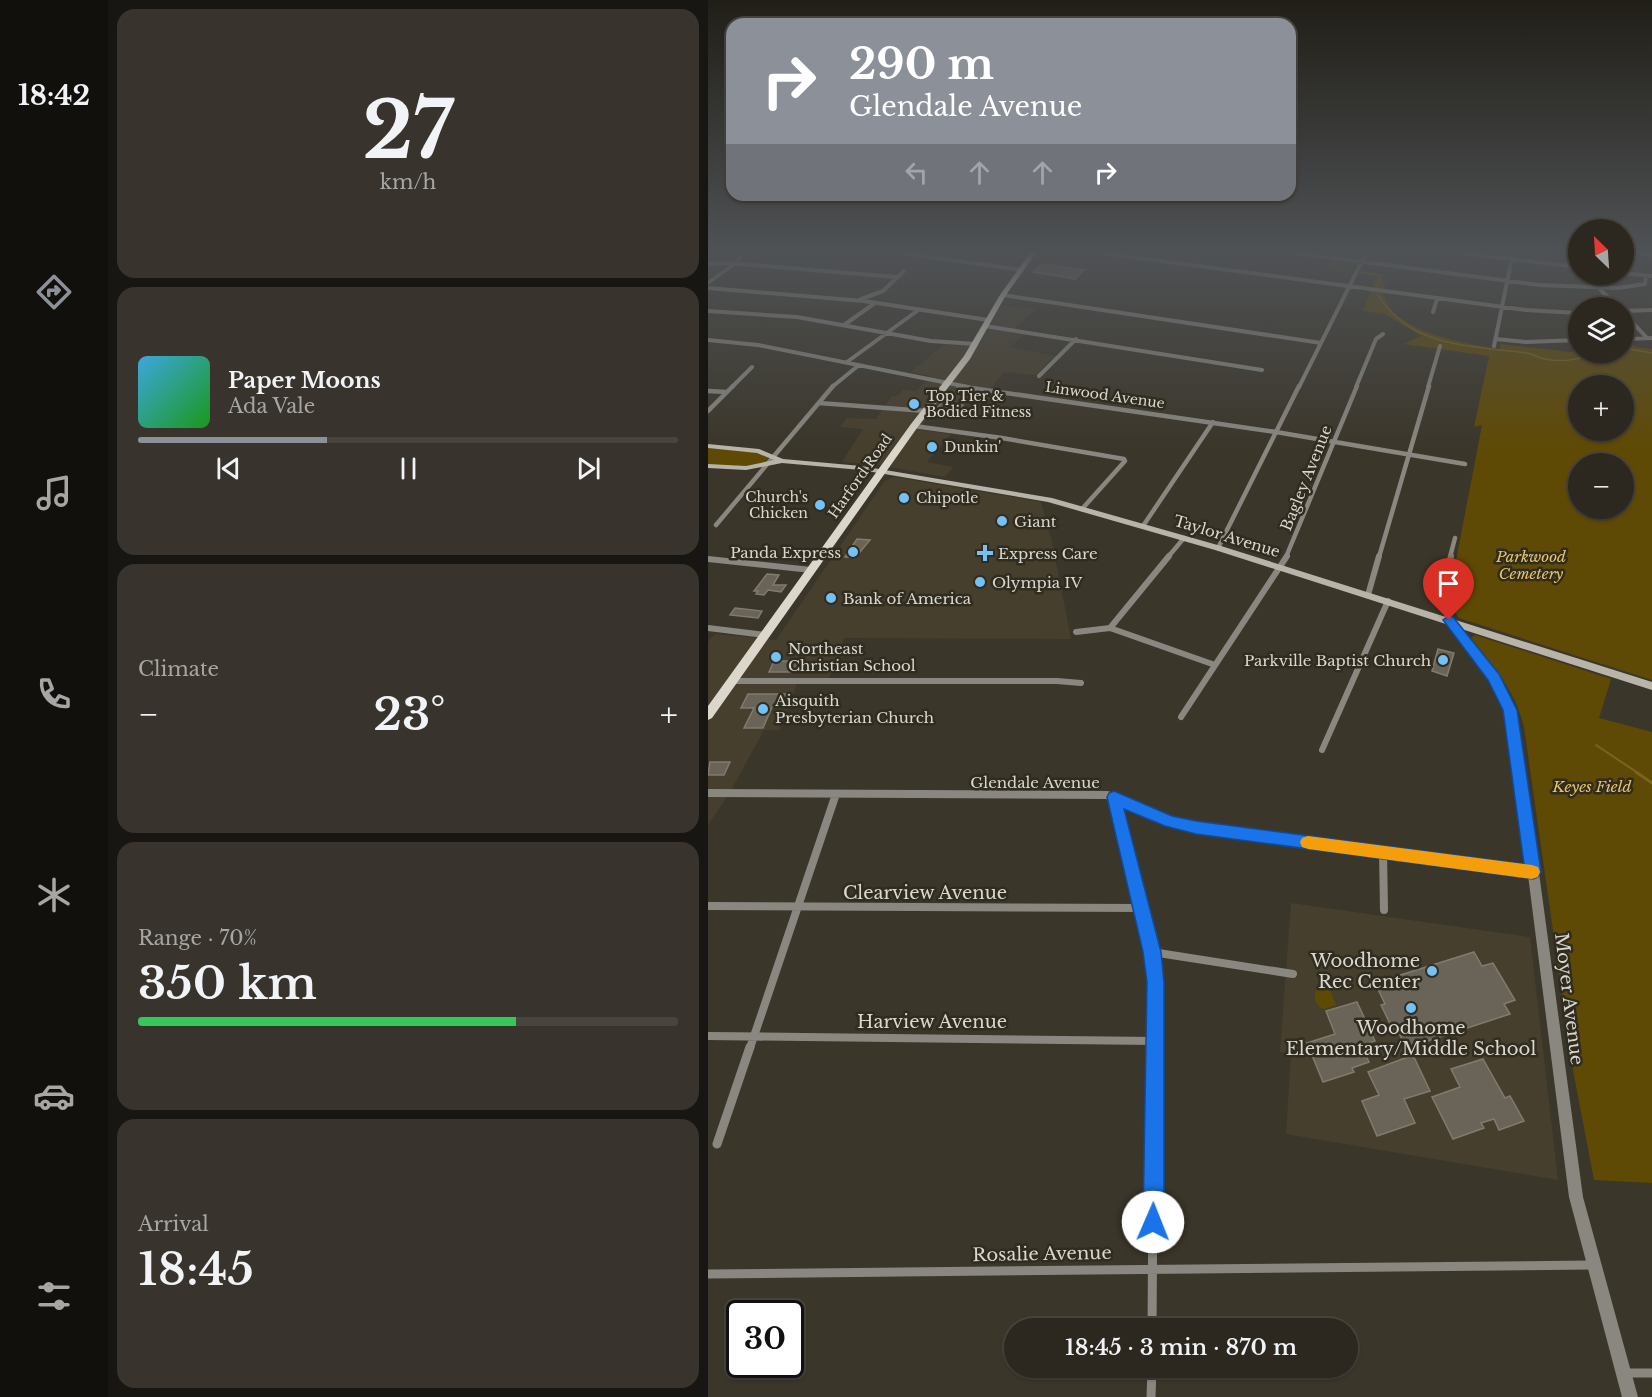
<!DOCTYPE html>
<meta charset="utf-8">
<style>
:root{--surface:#2c2820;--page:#38342d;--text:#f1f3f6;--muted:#a6a6a5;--line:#48443e;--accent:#8c9099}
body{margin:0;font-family:"Libre Baskerville",serif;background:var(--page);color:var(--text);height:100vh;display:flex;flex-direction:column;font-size:22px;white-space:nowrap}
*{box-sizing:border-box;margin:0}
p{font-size:20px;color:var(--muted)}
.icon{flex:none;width:33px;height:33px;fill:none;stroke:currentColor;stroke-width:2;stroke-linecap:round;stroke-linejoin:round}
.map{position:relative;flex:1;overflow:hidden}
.sheet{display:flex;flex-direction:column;gap:9px;padding:9px;background:#181612;width:600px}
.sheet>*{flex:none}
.banner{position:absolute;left:18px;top:18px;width:570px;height:183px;border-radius:18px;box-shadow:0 2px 4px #0004,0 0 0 2px var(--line);background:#8c9099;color:#fff;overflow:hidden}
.needle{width:39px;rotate:335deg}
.controls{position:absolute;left:860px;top:219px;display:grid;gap:12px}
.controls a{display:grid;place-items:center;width:66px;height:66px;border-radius:50%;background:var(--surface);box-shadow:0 2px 4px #0004,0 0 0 2px var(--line);font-size:30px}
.speed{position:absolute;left:18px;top:1300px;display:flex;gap:12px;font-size:30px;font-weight:700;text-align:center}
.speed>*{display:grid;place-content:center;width:78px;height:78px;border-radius:50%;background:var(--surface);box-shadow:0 2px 4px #0004,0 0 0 2px var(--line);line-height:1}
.speed .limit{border:3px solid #111;border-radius:9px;background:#fff;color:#111}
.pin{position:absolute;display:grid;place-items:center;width:51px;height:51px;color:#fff;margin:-62px -26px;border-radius:50% 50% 50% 0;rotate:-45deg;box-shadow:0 0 6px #0007}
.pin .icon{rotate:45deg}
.me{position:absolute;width:66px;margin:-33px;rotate:1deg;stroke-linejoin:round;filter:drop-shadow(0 0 4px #0008)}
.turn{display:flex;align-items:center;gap:21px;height:126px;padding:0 24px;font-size:27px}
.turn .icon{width:78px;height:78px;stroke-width:2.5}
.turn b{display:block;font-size:42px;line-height:51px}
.lanes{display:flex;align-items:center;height:57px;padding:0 24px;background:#0003;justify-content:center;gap:30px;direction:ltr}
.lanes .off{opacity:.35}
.big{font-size:45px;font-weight:600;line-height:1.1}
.sheet .card{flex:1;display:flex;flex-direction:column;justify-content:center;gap:9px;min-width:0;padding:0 21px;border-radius:18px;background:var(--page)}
.sheet .dial{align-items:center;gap:0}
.dial b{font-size:78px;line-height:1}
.song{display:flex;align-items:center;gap:18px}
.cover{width:72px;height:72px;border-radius:9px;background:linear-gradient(135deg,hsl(200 70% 55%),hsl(120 70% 35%))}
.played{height:6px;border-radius:3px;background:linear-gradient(90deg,var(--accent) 35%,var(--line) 35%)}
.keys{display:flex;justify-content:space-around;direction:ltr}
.heat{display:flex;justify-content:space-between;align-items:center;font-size:33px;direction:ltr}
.charge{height:9px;border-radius:4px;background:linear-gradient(90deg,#34c759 70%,var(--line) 0)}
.trip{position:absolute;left:296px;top:1318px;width:354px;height:60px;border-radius:30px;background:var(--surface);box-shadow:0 2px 4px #0004,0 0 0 2px var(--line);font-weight:600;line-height:60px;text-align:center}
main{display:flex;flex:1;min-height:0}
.menu{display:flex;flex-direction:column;width:108px;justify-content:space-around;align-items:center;background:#12100d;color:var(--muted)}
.menu .icon{width:42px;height:42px}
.menu .active{color:var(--accent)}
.menu b{font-size:27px;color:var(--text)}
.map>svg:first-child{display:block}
</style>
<main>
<nav class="menu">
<b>18:42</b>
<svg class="icon active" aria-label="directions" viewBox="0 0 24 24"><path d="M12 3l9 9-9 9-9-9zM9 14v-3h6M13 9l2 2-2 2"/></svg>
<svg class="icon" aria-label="music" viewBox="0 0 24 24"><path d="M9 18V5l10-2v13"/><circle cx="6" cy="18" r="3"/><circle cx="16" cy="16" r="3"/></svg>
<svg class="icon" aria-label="phone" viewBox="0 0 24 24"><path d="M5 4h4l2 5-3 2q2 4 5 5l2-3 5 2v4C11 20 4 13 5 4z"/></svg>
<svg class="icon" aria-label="climate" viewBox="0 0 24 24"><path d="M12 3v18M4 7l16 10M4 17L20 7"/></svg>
<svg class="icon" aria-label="car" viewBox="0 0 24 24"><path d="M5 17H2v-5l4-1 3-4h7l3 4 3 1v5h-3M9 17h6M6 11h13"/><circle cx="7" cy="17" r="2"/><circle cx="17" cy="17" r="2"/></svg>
<svg class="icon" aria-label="filters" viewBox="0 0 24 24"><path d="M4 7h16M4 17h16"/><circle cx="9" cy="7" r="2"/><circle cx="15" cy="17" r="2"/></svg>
</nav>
<section class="sheet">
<div class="card dial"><b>27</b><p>km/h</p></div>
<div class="card">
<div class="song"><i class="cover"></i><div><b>Paper Moons</b><p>Ada Vale</p></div></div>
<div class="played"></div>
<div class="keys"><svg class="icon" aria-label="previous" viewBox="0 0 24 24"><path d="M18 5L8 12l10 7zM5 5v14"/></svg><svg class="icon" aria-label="pause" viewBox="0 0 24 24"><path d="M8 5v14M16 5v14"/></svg><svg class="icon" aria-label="next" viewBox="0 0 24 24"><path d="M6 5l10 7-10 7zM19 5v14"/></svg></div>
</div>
<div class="card"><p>Climate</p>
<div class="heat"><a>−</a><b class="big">23°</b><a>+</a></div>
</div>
<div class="card"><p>Range · 70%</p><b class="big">350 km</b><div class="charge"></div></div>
<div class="card"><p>Arrival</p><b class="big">18:45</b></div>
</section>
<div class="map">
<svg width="944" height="1397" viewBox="0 0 944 1397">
<rect width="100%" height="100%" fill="#3b362a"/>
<path fill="#473f2d" d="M293,305L328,309L304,331L318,333L303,347L346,356L328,375L296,372L283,388H273L247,418L222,414L211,430L243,434L219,462L245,467L237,477L164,464L134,462L155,429L132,427L139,418L168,419L184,396H189L195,390L208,391L223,376L203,372L236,344L271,345Z
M186,477L333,502L344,542L363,639L136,638L120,681H90L71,730H56L21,794L0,825V642L7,634L68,640L176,482Z
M583,903L822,937L850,1180L578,1134L583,1054L572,1052Z"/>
<path fill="#5f4a05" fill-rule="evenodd" d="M627,253H630L629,267L667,273L672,274L673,278L678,279C660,328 760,345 792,349V344L863,352L870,350V352H915V342H923L928,347L944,349V680L751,618L741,603V597L774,425L766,427L781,356L696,344L713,336L677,314L655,311L668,275L626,268L623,265ZM870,386H915V430H870ZM870,464H915V508H870Z
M0,448L47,452L60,456V459C46,473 17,466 0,465Z
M767,635L903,679L891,718L944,732V1183L886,1180L865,1070L816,727C807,690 786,667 763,638Z
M619,982L628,1005L616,1009C605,1004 605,996 610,986Z"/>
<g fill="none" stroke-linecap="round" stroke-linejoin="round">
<path stroke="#7b641c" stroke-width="1.5" d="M653,272L674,276L668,288
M669,293C702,349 763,345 819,353C826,354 830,358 837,359C856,363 872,359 890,352
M915,348L944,353"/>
<path stroke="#7b641c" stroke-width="2" d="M888,745L930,773"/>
<path stroke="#7b641c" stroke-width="3" d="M928,772L944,783"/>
</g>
<path fill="#696457" stroke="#817b6e" stroke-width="1.5" d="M336,264L376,270L367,279L325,272Z
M234,402L255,405L245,417L225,414Z
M149,539L162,540L147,558L137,557Z
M59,574L71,575L65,585H78L73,592L60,590L56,595L48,594L50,591H46Z
M27,608L54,611L50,618L22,615Z
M730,649L746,653L739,676L724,671Z
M66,661H95L90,672H61Z
M40,694H80L75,704L64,707L55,728H36L46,708H33Z
M2,762H22L16,775H0Z
M766,952L774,966L785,963L807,1000L796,1004L802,1014L698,1048L691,1033L687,1034L673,1005L677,1004L667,983Z
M649,1002L667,1041L653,1045L661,1062L644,1068L646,1072L615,1082L599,1043L627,1034L618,1011Z
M705,1055L722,1091L696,1099L707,1123L669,1136L654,1101L671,1095L660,1072Z
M775,1059L797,1098L802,1096L816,1121L791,1130L786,1119L773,1123L776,1128L745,1139L724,1097L752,1087L743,1069Z"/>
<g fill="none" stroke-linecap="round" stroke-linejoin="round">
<path stroke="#898780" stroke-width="4" d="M195,253L313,270
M394,253L818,310L870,313
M588,253L831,285L910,288L937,284L938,276
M754,253L870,267
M930,253L944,255
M0,264L20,263L188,277
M915,273L944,276
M0,288L156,301L280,320
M891,288L910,308
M295,295L613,343
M153,299L175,291L196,271
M0,311L89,317L223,341L268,344
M915,311L944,310
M725,312L729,299
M915,312L939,338
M136,325L167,303
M277,326L554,370
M788,339L818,342L870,340
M915,339L944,338
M0,340L50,345L260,387
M786,346L805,253
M139,362L209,311
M331,376L368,339
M24,387L44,367
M124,387L151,365
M591,387L658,253
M648,387L668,339L675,334
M720,387L732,346"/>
<path stroke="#898780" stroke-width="4.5" d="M250,386L568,432L757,464
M0,391L19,392
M111,403L218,411
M0,411L25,386
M206,426L294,438L416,459L417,461L374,509
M8,525L125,386
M435,526L505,422
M510,548L591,386
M460,557L476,538
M578,557L649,386
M671,557L721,386
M742,557L747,538"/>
<path stroke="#898780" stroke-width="6" d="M0,559L103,570
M660,595L671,556
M741,620C733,598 738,578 743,556
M0,628L57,635
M402,628L461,556
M368,632L402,628L507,665
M25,681H349L373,683
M473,717L579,556
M614,750L680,601"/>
<path stroke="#898780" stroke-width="8" d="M0,793L399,795L462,822L488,828L825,872
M406,797L444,952L447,982L446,1048
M675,852L676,910
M0,906L434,908
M444,952L585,974
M0,1036L448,1041
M42,1048L128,794"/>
<path stroke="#898780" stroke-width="9" d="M9,1144L42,1047
M0,1274L884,1265
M444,1329L446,1047
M917,1373H944
M443,1397L444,1368"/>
<path fill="#898780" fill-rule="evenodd" d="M34,253H39L28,265L0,285V281L24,263Z
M741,617L744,618L794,683L810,718L875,1197L930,1397H914L861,1197L800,718L787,686L737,620Z"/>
<path fill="#b8b4aa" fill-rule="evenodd" d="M0,444L51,449L75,459L153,466L344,498L513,546L944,682V690L507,550L340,502L153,470L74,463L38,470L0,468V464L38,466L66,460L49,453L0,448Z"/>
<path fill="#dbd7ca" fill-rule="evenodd" d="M322,253H328L298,295L262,359L209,428L4,718L0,720V706L203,424L256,356L292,295Z"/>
</g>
<linearGradient id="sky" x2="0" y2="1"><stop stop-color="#201e17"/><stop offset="0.56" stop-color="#4f5255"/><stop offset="1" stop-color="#4f5255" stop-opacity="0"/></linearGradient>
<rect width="944" height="448" fill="url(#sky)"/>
<path fill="#1a73e8" stroke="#114b97" stroke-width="1.5" d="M741,616L745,617L791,674L809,710L833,872L830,877L825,879L488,834L457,826L416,809L453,952L456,982V1222L453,1229L445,1233L438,1229L435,1222L439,982L435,952L399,797L401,793L406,791L464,816L488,821L816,864L795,710L780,680L735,620Z"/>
<path fill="#f59e0b" d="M600,836L824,865L830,867L832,872L830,877L824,879L600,849L594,847L592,842L594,838Z"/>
<g fill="#73c1f5" stroke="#302c20" stroke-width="2">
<circle cx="206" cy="404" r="6"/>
<circle cx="224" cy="447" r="6"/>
<circle cx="196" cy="498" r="6"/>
<circle cx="112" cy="505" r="6"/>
<circle cx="294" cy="521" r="6"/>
<circle cx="145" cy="552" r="6"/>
<path d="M274 544h6v6h6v6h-6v6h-6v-6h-6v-6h6z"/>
<circle cx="272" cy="582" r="6"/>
<circle cx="123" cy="598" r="6"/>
<circle cx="68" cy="657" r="6"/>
<circle cx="735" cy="660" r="6"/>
<circle cx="55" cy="709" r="6"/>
<circle cx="724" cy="971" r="6"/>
<circle cx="703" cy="1008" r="6"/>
</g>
<g text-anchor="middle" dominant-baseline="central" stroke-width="5" stroke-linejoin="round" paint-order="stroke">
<g font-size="14" fill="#dad7cf" stroke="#302c20">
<text transform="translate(397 395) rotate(8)">Linwood Avenue</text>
<text transform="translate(152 476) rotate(-55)">Harford Road</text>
</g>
<g font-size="14" fill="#dad7cf" stroke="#302c20" text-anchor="start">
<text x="218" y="396">Top Tier &amp;<tspan x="218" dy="16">Bodied Fitness</tspan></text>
<text x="236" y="447">Dunkin'</text>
<text x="100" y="497" text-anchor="end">Church's<tspan x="100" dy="16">Chicken</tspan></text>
<text x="208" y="498">Chipotle</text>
</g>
<g font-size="15" fill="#dad7cf" stroke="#302c20">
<text transform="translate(598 478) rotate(-68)">Bagley Avenue</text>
<text transform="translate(519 536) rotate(17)">Taylor Avenue</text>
<text x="327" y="782">Glendale Avenue</text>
</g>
<g font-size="15" fill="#dad7cf" stroke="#302c20" text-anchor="start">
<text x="306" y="521">Giant</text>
<text x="133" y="552" text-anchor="end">Panda Express</text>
<text x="290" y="553">Express Care</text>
<text x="284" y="582">Olympia IV</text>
<text x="135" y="598">Bank of America</text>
<text x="80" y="648">Northeast<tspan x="80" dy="17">Christian School</tspan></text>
<text x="723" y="660" text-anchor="end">Parkville Baptist Church</text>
<text x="67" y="700">Aisquith<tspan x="67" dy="17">Presbyterian Church</tspan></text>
</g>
<g font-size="15" font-style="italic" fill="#e8c565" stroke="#302c20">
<text x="823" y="556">Parkwood<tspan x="823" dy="17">Cemetery</tspan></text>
<text x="884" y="786">Keyes Field</text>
</g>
<g font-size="18" fill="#dad7cf" stroke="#302c20">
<text x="217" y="893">Clearview Avenue</text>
<text transform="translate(861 999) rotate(83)">Moyer Avenue</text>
<text x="224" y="1022">Harview Avenue</text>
<text transform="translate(334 1254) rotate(-1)">Rosalie Avenue</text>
</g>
<g font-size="18" fill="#dad7cf" stroke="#302c20" text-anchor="end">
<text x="712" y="961">Woodhome<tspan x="712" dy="21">Rec Center</tspan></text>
<text x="703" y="1028" text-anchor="middle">Woodhome<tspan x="703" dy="21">Elementary/Middle School</tspan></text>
</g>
</g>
</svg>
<div class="controls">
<a><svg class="needle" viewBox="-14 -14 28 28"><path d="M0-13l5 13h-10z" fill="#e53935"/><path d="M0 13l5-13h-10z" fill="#a6a6a5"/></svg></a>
<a><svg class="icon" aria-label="layers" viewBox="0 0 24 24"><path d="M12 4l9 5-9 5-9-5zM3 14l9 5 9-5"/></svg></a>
<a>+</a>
<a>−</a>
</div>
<div class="speed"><div class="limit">30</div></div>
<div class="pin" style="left:741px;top:620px;background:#d93025"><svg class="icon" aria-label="arrive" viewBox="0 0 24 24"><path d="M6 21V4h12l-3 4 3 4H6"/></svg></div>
<svg class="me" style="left:445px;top:1222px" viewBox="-20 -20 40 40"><circle r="19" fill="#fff"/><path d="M0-13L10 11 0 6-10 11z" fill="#1a73e8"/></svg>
<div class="trip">18:45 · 3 min · 870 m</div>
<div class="banner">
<div class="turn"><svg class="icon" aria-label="right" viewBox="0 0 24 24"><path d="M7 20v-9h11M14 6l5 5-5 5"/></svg><div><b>290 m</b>Glendale Avenue</div></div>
<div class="lanes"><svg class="icon off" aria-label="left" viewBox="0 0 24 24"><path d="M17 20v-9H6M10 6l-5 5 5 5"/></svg><svg class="icon off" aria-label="ahead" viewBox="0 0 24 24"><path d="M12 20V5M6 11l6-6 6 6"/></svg><svg class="icon off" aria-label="ahead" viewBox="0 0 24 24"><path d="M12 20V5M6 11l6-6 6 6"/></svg><svg class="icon" aria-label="right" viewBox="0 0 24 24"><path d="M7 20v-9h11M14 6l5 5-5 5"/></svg></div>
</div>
</div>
</main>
